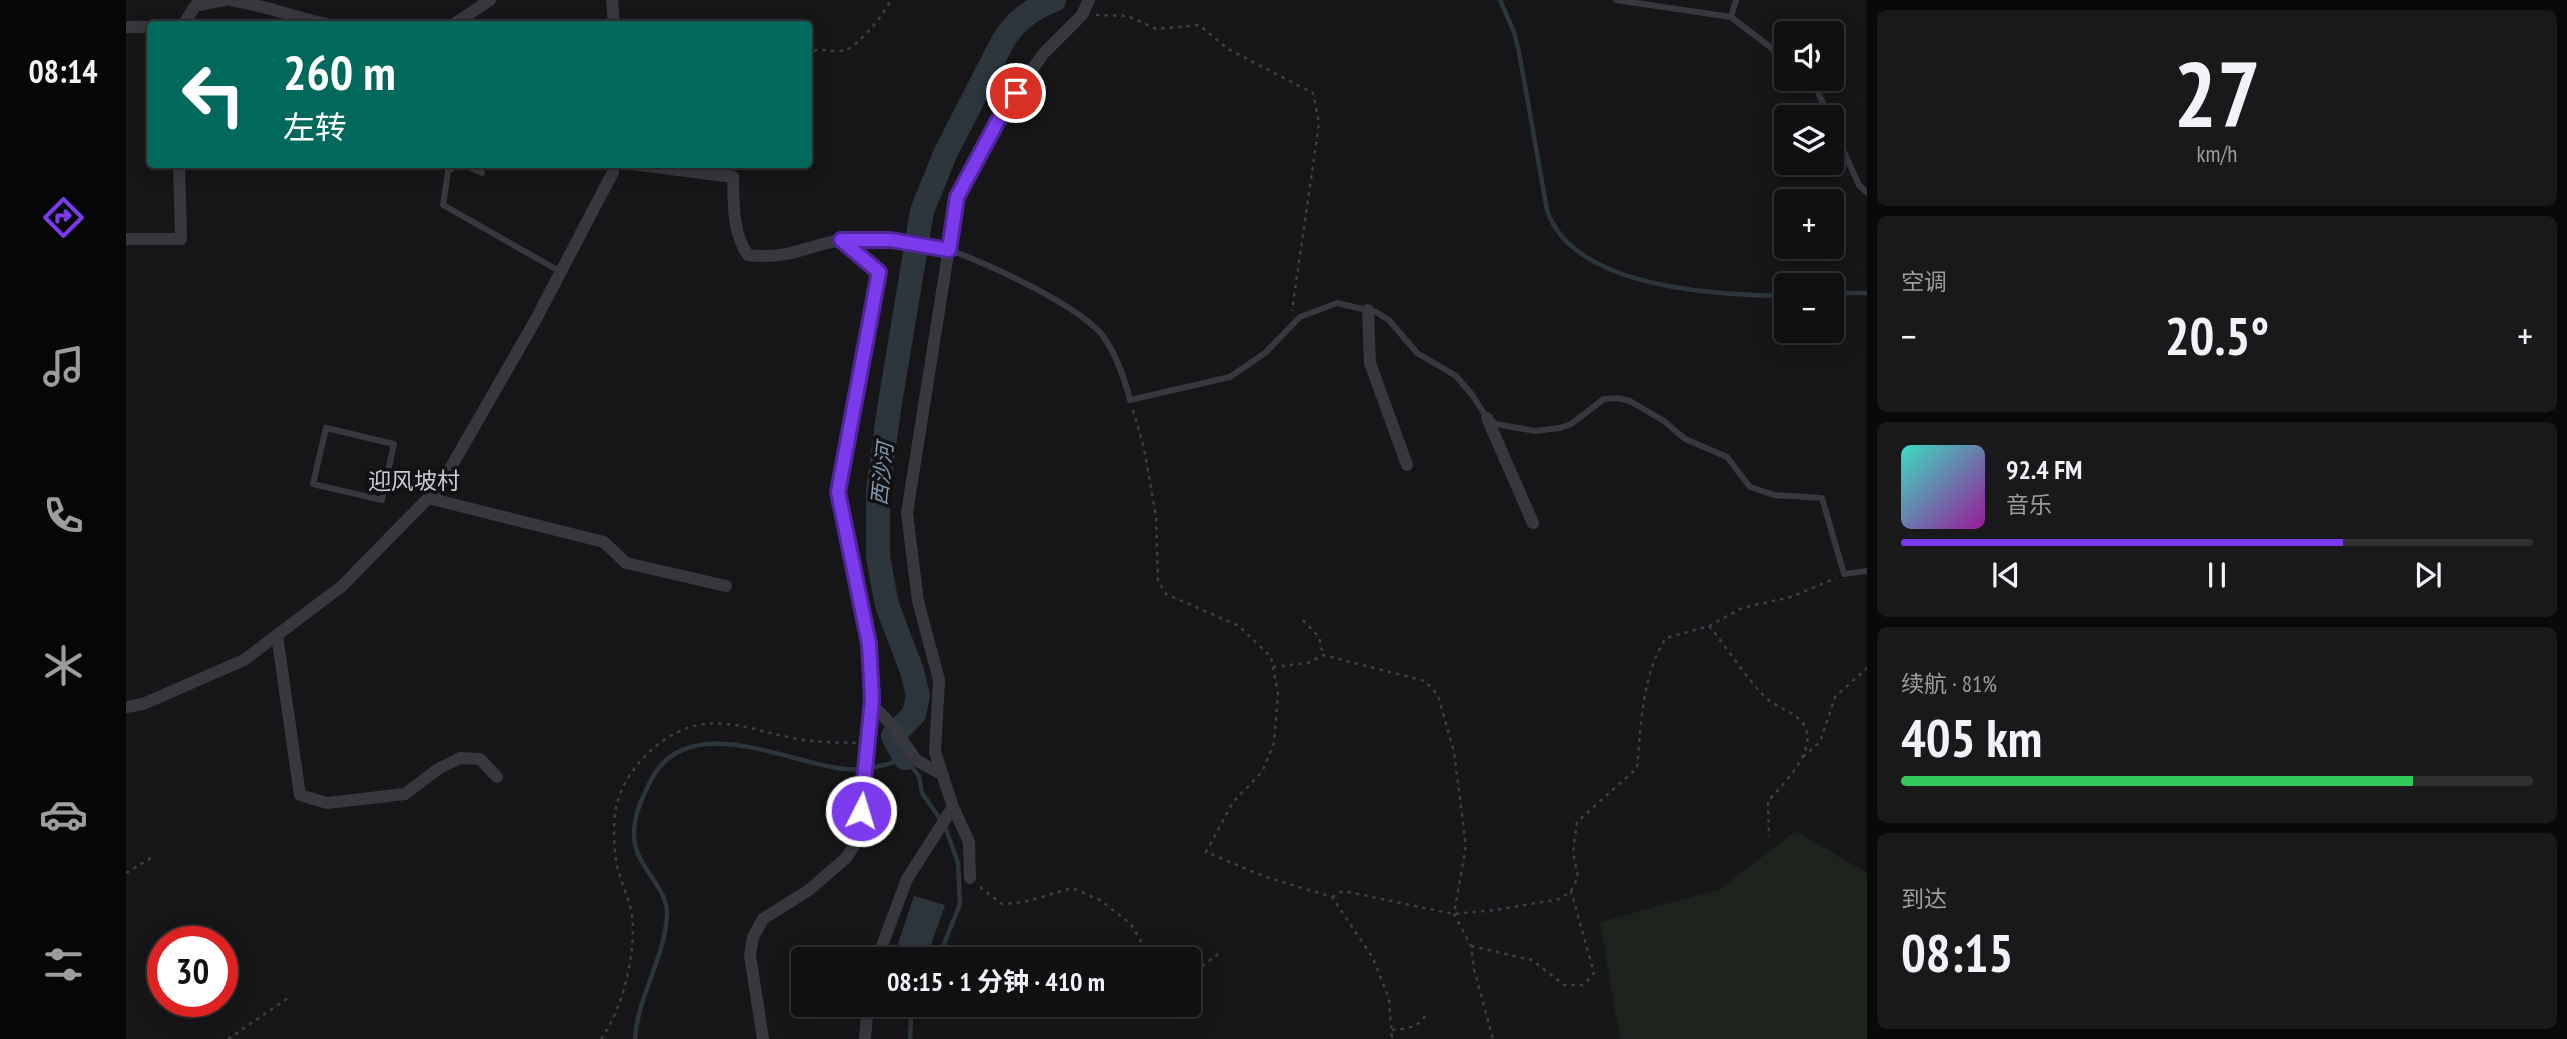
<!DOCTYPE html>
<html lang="zh">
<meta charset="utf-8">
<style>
:root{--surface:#101012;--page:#19191b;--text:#f1f3f6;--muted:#9c9d9f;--line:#303032;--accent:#7c3aed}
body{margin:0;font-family:"PT Sans Narrow","Noto Sans SC",sans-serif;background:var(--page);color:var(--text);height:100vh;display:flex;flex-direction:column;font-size:26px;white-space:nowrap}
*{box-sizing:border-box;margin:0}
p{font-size:23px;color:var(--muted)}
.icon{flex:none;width:38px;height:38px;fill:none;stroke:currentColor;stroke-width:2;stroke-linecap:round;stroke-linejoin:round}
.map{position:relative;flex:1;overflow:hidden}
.drawer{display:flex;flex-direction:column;gap:10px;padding:10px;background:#09090a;width:700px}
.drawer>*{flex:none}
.guide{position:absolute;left:21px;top:21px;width:665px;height:147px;border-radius:7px;box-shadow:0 4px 18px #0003,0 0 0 2px var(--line);background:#00695c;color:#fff;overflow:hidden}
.fabs{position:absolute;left:1648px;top:21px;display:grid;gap:14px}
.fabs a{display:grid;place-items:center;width:70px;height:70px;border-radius:7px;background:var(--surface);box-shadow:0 4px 18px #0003,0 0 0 2px var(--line);font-size:35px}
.speed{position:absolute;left:21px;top:926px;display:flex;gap:14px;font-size:35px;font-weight:700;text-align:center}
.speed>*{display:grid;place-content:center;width:91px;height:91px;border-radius:50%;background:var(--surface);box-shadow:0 4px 18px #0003,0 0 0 2px var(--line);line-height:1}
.speed .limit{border:10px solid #d22;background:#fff;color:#111}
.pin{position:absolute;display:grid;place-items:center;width:60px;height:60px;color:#fff;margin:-30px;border:4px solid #fff;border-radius:50%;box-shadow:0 2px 7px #0007}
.me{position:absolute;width:77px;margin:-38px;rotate:5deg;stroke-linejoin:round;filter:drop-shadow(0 0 5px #0008)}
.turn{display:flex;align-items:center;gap:24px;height:147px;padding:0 21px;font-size:32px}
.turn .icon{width:91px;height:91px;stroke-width:2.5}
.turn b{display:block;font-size:49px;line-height:60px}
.big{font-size:52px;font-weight:700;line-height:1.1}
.drawer .card{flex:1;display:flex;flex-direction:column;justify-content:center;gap:10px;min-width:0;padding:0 24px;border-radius:10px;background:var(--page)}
.drawer .dial{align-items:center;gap:0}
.dial b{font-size:91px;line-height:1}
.song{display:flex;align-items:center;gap:21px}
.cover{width:84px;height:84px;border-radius:10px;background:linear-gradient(135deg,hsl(170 70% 55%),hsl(300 70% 35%))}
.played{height:7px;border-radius:4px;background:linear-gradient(90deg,var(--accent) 70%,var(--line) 70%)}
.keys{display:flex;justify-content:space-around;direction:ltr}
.heat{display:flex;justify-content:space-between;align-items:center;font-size:38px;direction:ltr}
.charge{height:10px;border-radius:5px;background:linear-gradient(90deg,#34c759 81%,var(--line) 0)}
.trip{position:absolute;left:665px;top:947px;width:410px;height:70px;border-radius:7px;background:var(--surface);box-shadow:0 4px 18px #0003,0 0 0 2px var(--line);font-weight:700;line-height:70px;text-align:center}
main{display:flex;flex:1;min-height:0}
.menu{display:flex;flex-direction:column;width:126px;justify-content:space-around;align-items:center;background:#060607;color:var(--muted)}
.menu .icon{width:49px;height:49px}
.menu .on{color:var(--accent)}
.menu b{font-size:32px;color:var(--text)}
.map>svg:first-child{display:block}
</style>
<main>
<nav class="menu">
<b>08:14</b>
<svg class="icon on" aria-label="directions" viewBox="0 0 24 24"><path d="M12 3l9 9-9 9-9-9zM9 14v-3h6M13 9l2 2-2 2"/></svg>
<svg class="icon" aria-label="music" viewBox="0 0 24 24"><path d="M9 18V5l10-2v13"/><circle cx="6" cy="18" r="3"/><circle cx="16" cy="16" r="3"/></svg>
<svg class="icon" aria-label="phone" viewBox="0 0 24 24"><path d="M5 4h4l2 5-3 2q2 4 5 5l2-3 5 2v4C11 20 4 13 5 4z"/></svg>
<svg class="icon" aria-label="climate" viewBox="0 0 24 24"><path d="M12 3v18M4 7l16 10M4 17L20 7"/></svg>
<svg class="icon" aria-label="car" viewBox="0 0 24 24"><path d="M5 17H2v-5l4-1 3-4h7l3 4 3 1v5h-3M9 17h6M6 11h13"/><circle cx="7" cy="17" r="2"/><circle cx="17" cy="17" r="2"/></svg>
<svg class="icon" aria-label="filters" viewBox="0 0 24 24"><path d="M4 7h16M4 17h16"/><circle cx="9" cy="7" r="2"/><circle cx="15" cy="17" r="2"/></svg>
</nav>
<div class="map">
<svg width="1741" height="1039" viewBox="0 0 1741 1039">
<rect width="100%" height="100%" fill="#161618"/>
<path fill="#1c231d" d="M1670,831L1741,873V1039H1494L1474,922L1594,889Z"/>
<path fill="#2c353c" d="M788,896L819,905L800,959H767Z"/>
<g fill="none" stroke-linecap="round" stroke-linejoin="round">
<path stroke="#2c353c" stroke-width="4.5" d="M1374,0L1388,32L1393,52L1421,210C1447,289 1591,295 1661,296
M1706,293H1741
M509,1039C511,998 538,960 541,916C543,886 507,866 508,834C508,816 515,800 523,784C557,710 654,759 711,768C733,772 759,766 779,758L793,776L796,793L819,826L832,863L834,904L812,959
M784,1039L785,1017L790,1004"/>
<path stroke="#2c353c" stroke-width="24" d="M779,758L767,736L788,714L792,696L786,671L761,605L752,557V491L763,409L796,211L819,154L877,41C890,20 906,9 928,0"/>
<path stroke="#3d3f44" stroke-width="2.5" stroke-dasharray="3.5 5" stroke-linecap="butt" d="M970,15L1002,16L1030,29L1073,25L1102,49L1187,93L1193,123L1166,311
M682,57L690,50C699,49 710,53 719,50C733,46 759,13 765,0
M1007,410L1018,448L1030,517L1032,581L1040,594L1113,626L1145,657L1152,694L1148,743L1136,772L1107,802L1080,852L1137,876L1206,897L1247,958L1263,999L1266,1039
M1177,620L1193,637L1197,655
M1583,626C1601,648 1617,673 1636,694C1647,706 1661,709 1672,718C1700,742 1658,784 1642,801L1643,837
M1147,667L1182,663L1197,655L1299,681L1312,695L1328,752L1340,846L1328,914L1345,946L1348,969L1367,1039
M1677,757L1694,742L1709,697L1741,668
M0,873L25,858
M854,887L876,904L898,902L946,888L974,900L1005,924L1025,959
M1206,897L1217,891L1328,914L1369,910L1434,899L1445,891L1452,877L1447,852L1451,822L1511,768C1515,725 1516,674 1540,638L1583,626L1616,608L1665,597L1710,578
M1345,946L1406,960L1438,985H1457L1468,973L1445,891
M1062,976L1095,952
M1266,1030C1279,1029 1294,1028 1300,1014
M102,1039L165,996
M475,1039C496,1010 507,963 507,927C507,903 494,884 490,860C488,844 487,824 490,807C499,768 538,729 578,724C608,721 633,731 662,737C684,743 708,742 731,743"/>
<path stroke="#37383d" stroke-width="6" d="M1490,0L1605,17L1661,60
M1605,17L1610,0
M1686,79L1703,117
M1706,126L1733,185L1741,193
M333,164L322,171L317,205L435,272
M337,164L356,173
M821,249C860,263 953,305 977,336C991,356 998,377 1004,400L1104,377L1139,353L1174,317L1211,303L1250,312L1263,320L1291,353L1330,376L1347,396L1361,418L1370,424L1409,431L1434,428L1445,424L1478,399L1492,398L1504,401L1538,421L1559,439L1601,457L1624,487L1648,495L1696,498L1718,574L1741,571
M262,471L256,500L187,484L200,428L268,444L262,471L312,486"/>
<path stroke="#37383d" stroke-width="12" d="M104,0C137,5 168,17 200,24
M486,0L488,24
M58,24L69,6L98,0
M328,24L364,0
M0,27H24
M506,164L607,177C608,205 606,232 622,255C659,260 680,247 714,240C745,234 782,243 813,248
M0,239H55L53,164
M1242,310L1244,363L1281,465
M1361,418L1407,523
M302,498L478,542L500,563L600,586
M151,635L174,795L201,803L279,794L312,769L334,758L354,759L371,777
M745,704L765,724L790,760L817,775
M0,707L17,704L118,660L216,586L314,486L409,321L487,172V164
M844,878L843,842L827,807L809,752L813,680L792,601L781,513L831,197L876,113L917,54L956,15L963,0
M751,959L781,879L827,807
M637,1039L624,955L627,937L637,919L683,890L720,858L733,838L746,699L742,644L712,492L753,272L715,240
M739,1039L742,1004"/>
</g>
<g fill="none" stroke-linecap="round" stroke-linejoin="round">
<defs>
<path id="route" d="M735,811L746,699L743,644L712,492L753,272L715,240H765L823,250L831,197L876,113L890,93"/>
</defs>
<use href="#route" stroke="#51269a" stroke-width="18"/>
<use href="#route" stroke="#7c3aed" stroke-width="12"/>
</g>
<g text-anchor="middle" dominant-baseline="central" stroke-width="7" stroke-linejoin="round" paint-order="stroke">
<g font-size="21" font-style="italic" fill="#7f9bb3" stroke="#111113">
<text transform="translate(756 474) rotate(-84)">西沙河</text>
</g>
<g font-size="23" fill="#c9ccd4" stroke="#111113">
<text x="288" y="480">迎风坡村</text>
</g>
</g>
</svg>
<div class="fabs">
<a><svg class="icon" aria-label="sound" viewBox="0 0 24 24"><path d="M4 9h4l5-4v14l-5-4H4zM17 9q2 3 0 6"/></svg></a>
<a><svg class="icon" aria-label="layers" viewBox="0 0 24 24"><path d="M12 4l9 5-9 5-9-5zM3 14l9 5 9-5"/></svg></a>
<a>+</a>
<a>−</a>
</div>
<div class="speed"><div class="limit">30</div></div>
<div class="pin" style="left:890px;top:93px;background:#d93025"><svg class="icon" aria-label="arrive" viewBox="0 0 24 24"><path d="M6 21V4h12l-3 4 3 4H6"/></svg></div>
<svg class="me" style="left:735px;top:811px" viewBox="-20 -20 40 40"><circle r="17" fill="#7c3aed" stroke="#fff" stroke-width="3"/><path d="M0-11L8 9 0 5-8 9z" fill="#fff"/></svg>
<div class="trip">08:15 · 1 分钟 · 410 m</div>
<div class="guide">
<div class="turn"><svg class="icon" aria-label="left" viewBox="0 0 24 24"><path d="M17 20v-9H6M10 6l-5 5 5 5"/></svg><div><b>260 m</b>左转</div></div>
</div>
</div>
<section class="drawer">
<div class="card dial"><b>27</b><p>km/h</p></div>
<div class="card"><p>空调</p>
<div class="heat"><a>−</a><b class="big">20.5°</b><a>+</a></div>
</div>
<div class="card">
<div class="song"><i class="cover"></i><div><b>92.4 FM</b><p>音乐</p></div></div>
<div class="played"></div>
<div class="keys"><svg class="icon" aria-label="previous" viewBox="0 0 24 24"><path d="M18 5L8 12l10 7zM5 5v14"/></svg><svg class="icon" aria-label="pause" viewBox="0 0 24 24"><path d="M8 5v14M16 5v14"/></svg><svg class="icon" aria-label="next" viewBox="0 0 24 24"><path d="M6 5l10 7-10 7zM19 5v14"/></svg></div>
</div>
<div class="card"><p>续航 · 81%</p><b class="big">405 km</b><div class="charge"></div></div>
<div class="card"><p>到达</p><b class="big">08:15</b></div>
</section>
</main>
